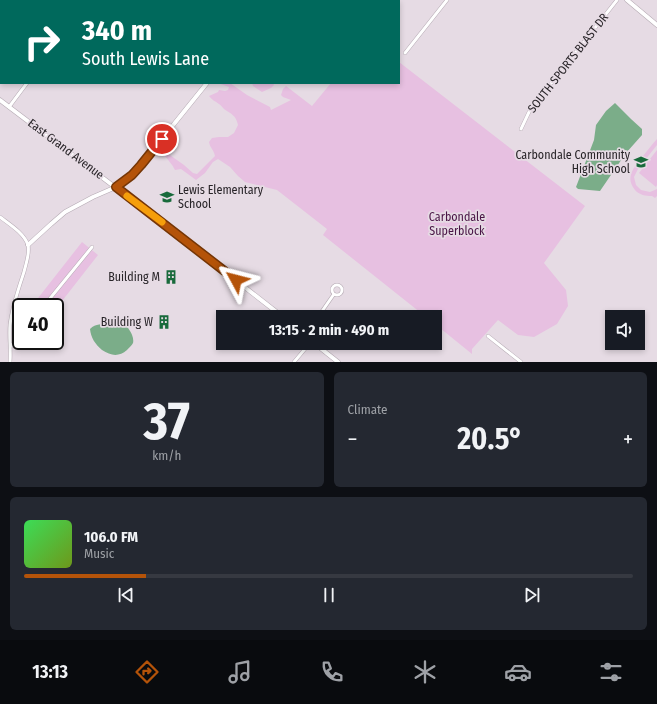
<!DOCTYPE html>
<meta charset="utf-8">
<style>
:root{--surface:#171b24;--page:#242831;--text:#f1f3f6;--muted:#9ea1a6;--line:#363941;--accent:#b45309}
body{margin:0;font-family:"Fira Sans Condensed",sans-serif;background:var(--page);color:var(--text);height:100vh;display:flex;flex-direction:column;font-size:15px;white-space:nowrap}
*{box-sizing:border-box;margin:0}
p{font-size:13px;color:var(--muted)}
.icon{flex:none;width:22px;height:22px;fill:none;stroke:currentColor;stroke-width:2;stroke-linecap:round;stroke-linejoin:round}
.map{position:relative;height:362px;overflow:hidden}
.drawer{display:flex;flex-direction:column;gap:10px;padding:10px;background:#0d0f14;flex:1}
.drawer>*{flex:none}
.top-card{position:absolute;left:0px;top:0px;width:400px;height:84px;box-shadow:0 2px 6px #0003;background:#00695c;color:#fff;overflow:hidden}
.buttons{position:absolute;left:605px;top:310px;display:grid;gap:8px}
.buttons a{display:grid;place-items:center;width:40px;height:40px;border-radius:0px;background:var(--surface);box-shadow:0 2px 6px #0003;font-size:20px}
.speed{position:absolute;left:12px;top:298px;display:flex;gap:8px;font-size:20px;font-weight:700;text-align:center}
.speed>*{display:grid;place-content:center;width:52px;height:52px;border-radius:50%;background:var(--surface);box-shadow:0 2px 6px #0003;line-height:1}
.speed .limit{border:2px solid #111;border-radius:6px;background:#fff;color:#111}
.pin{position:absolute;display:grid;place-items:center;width:34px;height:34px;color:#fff;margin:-17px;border:2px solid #fff;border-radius:50%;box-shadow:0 1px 4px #0007}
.me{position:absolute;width:44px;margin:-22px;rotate:308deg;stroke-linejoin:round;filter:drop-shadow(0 0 3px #0008)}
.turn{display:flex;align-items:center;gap:14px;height:84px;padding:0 16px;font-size:18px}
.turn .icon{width:52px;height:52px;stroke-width:2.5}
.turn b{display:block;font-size:28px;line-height:34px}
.big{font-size:30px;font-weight:700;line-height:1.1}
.drawer .widget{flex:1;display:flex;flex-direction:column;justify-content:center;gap:6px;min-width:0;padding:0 14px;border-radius:6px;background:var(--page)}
.drawer .dial{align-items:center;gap:0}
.dial b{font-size:52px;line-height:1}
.song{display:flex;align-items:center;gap:12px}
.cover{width:48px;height:48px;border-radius:6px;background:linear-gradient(135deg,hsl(130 70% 55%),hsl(80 70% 35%))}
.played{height:4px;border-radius:2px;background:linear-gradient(90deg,var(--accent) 20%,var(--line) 20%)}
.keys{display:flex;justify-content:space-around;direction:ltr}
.heat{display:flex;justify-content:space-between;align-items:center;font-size:22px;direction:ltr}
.drawer .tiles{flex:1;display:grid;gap:10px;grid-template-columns:1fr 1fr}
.widget:last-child{grid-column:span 2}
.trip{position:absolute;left:216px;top:310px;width:226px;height:40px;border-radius:0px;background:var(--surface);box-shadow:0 2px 6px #0003;font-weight:700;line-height:40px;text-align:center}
.tabs{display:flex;height:64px;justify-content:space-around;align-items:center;background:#090b0e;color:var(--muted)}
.tabs .icon{width:28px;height:28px}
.tabs .active{color:var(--accent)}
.tabs b{font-size:18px;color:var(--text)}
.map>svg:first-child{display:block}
</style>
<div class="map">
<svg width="657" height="362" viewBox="0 0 657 362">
<rect width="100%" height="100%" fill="#e6dbe4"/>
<path fill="#e7c0e1" d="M399,62L585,206L544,263L566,290L568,306L557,324L534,337L518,335L498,320L472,349V354L435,324V317H426L323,235L327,229L277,190L245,182L238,176L230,167L218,159L213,162L205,173L196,180L181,169L175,170C172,164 168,160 164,155L167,153L184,165L193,173L197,174L215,156C214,150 210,148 209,142L212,138L219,137H228L234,133L238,125C236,115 231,114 224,109C222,107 221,105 219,104C215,101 212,100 209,96L218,92L219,90L225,91L228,90L229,87L218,83H230L247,95L270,107L271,110L291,100L283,97L281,95L283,89L286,86L312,106L331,83H399Z
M252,83H273L274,85L271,88L262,92L253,86Z
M657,139V145L638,169L634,177L636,185L641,190L650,192L657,189V196L655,198L652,196C646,196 639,195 635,190C624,177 635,166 643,156C648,150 652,144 657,139Z
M657,150V185L656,187L639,173Z
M82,242L98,255L55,310V307H31Z"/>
<path fill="#7bad89" d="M615,103L631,119L642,129V135L626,153L600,191L578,189L576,187L594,140L596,125L606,111Z
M109,322C119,321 125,322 130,331C132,334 134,339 133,343C132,345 129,348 127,350C119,357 111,356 102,350C95,344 91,338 90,329C96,323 102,325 109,322Z"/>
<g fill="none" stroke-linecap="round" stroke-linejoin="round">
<defs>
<path id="minor" d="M191,0L192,1
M370,1L371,0
M0,35L1,36
M405,53L447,0
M9,107L27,83
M521,129L530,110L617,0
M0,217C9,224 24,233 28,245C30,254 26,263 24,272C18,290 12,307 10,325C9,337 11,350 10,362
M332 290a5 5 0 1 1 10 0a5 5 0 1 1-10 0Z
M43,307L92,247
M318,317L334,294
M488,336L521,362
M11,346L19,339L21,336
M294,362L310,343"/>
<path id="tertiary" d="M134,0L136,1
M627,0L657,25
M273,1L274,0
M0,100L165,225L283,317
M28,245L51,224L65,212L93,197L116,187L132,175L141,165L207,83
M314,343L338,362"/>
</defs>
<use href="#minor" stroke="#b5aab3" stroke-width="4"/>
<use href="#tertiary" stroke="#b5aab3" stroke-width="5"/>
<use href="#minor" stroke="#fff" stroke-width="3"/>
<use href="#tertiary" stroke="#fff" stroke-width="4"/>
</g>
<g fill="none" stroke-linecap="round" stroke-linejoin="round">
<defs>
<path id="route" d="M162,139L141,165L132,175L116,187L236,280"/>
</defs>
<use href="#route" stroke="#753606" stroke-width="10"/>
<use href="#route" stroke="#b45309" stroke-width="7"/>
<path stroke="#f59e0b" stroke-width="7" d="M127,196L162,222"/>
</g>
<defs>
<symbol id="school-bare" viewBox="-9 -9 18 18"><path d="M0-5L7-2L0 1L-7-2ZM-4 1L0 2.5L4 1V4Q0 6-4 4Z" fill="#186a3b" stroke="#e6dbe4" stroke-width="2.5" paint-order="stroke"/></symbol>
<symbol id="building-bare" viewBox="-9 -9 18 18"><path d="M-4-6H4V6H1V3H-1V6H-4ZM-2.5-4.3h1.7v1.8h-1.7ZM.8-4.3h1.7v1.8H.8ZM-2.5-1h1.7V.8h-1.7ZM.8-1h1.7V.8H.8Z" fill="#186a3b" stroke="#e6dbe4" stroke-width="2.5" paint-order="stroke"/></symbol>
</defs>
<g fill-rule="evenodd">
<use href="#school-bare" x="631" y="152" width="20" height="20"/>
<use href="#school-bare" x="157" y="187" width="20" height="20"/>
<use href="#building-bare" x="161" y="267" width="20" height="20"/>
<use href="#building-bare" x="154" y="312" width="20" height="20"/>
</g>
<g text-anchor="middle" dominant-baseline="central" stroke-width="3.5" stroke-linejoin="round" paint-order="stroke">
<g font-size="12" fill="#282428" stroke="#e6dbe4">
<text transform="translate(568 63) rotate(-52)">SOUTH SPORTS BLAST DR</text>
<text transform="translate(66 149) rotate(37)">East Grand Avenue</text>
</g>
<g font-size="12" fill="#282428" stroke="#e6dbe4" text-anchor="end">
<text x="630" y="155">Carbondale Community<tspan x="630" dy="14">High School</tspan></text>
<text x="178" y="190" text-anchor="start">Lewis Elementary<tspan x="178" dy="14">School</tspan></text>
<text x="160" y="277">Building M</text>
<text x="153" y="322">Building W</text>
</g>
<g font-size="12" fill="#4a1546" stroke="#e6dbe4">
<text x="457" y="217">Carbondale<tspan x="457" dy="14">Superblock</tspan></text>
</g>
</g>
</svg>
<div class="buttons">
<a><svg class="icon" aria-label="sound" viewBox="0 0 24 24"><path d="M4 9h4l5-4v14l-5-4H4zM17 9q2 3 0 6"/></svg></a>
</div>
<div class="speed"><div class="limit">40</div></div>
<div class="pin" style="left:162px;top:139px;background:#d93025"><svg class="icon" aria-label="arrive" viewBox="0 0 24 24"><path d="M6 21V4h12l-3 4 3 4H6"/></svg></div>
<svg class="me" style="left:236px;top:280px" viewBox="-20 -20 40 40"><path d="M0-17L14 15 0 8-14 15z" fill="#b45309" stroke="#fff" stroke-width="4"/></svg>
<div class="trip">13:15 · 2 min · 490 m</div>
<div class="top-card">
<div class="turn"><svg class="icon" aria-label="right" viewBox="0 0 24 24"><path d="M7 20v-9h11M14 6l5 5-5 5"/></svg><div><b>340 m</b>South Lewis Lane</div></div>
</div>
</div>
<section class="drawer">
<div class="tiles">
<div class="widget dial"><b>37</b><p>km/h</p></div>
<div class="widget"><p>Climate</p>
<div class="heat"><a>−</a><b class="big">20.5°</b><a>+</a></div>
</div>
<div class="widget">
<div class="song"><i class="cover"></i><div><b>106.0 FM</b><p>Music</p></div></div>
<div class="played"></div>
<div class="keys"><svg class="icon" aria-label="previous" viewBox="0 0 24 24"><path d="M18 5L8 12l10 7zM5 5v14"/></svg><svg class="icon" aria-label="pause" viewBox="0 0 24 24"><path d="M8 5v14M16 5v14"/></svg><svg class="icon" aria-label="next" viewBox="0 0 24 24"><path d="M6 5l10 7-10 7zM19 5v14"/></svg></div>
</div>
</div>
</section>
<nav class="tabs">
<b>13:13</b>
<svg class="icon active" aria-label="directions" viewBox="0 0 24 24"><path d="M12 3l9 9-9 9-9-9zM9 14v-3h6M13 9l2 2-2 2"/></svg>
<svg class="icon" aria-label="music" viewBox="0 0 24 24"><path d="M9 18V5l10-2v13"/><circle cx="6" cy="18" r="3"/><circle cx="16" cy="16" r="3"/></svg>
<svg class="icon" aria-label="phone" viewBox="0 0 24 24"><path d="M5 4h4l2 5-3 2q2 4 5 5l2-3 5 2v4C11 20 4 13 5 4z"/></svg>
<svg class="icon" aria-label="climate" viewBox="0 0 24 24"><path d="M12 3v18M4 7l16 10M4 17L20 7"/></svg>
<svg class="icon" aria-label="car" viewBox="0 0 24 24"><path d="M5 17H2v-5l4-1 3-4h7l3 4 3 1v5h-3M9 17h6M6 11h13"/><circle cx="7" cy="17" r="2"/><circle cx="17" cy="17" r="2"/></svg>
<svg class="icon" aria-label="filters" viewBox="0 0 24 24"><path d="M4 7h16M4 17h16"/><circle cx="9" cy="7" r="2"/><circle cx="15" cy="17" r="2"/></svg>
</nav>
